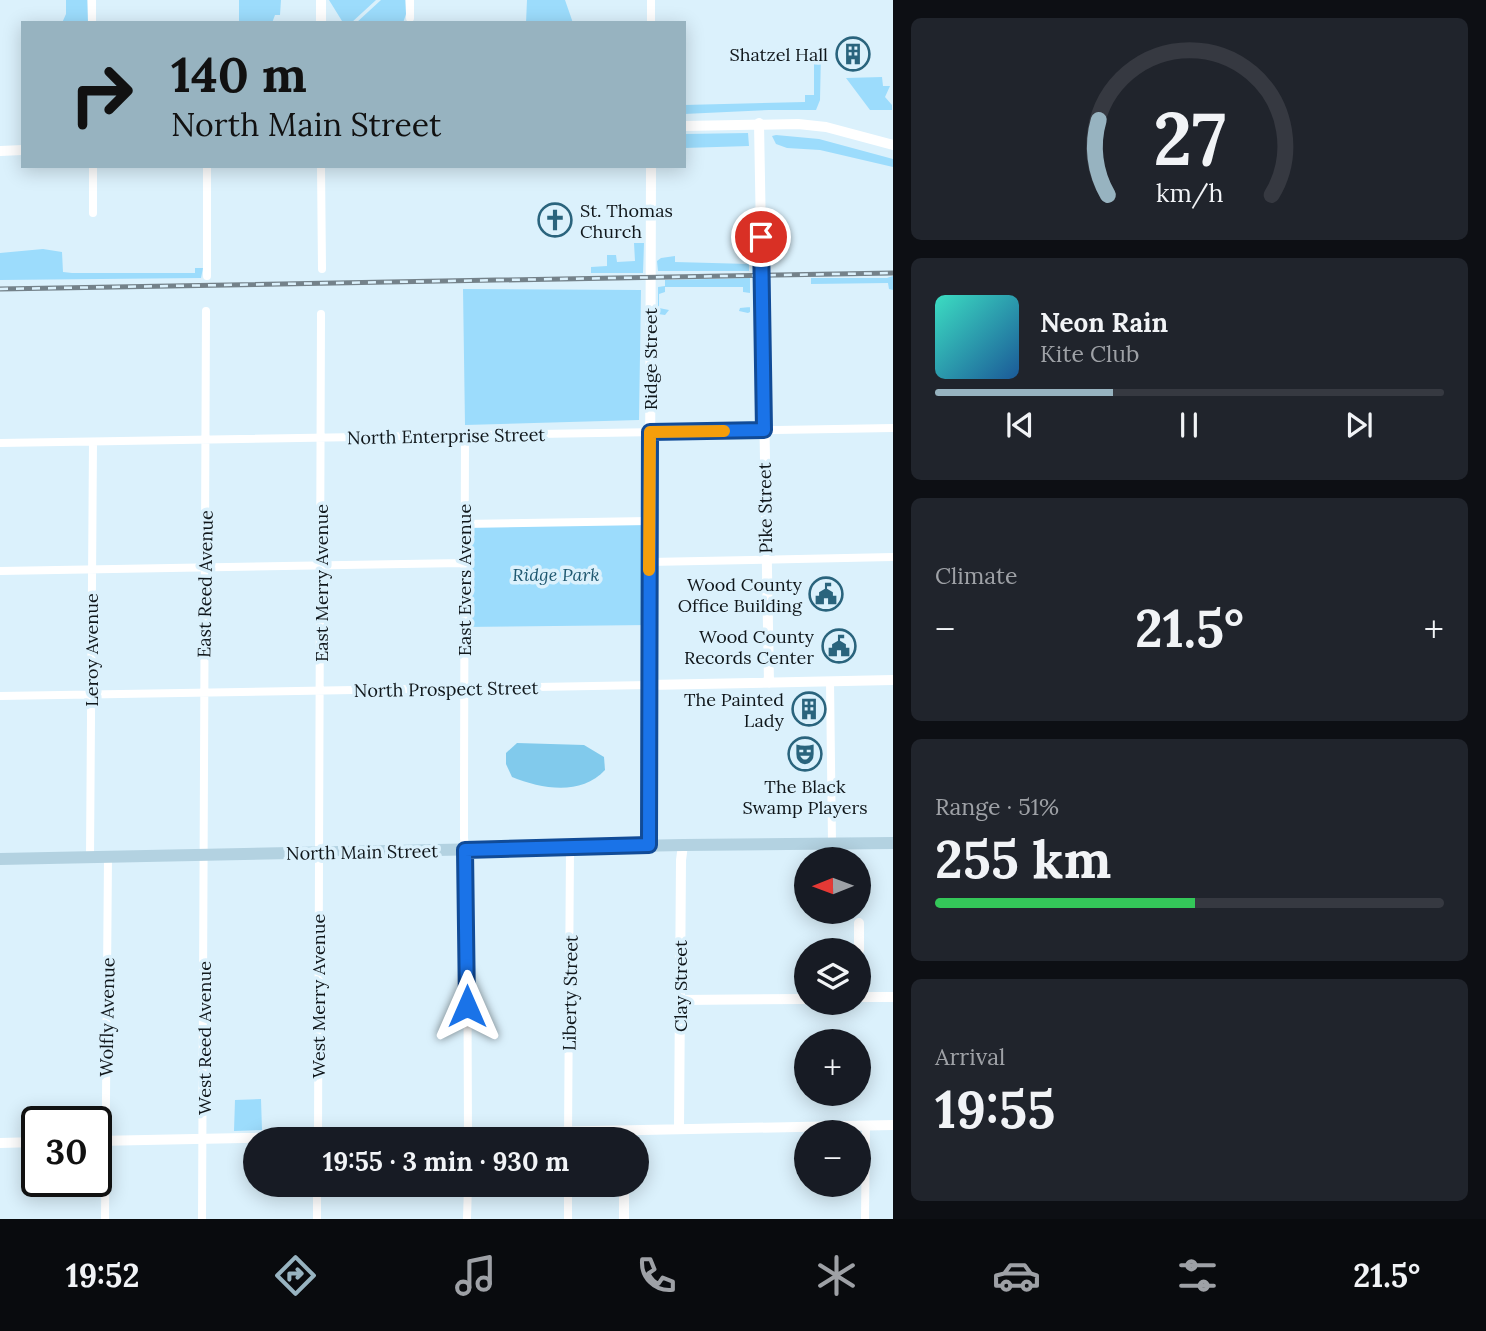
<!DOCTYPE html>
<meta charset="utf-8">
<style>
:root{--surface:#171b24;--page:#20242c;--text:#f1f3f6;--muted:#9ea1a6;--line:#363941;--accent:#97b3c0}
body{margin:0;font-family:Lora,serif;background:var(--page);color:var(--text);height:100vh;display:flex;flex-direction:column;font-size:26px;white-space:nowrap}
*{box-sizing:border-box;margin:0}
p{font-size:23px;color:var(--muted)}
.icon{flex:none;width:38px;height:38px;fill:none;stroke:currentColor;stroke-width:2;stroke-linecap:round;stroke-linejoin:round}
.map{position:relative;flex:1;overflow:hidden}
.panel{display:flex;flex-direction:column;gap:18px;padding:18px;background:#0d0f14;width:593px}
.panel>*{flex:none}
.hud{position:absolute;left:21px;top:21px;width:665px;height:147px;border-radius:0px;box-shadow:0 4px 18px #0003;background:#97b3c0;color:#111;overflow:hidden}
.needle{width:46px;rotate:269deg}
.controls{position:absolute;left:794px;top:847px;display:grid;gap:14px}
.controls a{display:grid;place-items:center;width:77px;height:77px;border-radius:50%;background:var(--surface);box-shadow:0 4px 18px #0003;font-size:35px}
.speed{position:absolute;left:21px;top:1106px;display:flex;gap:14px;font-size:35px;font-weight:700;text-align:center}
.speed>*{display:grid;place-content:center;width:91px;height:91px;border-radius:50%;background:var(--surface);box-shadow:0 4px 18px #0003;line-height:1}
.speed .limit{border:4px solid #111;border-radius:10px;background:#fff;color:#111}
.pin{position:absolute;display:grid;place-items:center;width:60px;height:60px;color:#fff;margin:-30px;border:4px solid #fff;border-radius:50%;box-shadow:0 2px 7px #0007}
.me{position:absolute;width:77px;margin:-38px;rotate:0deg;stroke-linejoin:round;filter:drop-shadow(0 0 5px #0008)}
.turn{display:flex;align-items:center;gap:24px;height:147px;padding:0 35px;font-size:32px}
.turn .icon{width:91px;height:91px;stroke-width:2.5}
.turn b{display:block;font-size:49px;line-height:60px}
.big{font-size:52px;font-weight:700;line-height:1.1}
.panel .tile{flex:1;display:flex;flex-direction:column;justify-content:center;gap:10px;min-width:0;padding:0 24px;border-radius:10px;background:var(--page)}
.panel .dial{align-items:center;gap:0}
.dial svg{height:182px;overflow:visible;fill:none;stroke:var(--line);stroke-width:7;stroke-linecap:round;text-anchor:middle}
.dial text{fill:var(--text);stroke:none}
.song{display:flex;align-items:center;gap:21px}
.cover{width:84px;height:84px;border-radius:10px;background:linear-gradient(135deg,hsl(170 70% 55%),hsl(210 70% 35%))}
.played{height:7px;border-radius:4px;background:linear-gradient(90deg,var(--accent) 35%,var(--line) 35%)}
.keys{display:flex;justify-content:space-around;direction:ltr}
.heat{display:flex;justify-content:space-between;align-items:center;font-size:38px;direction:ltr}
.charge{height:10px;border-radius:5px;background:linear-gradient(90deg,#34c759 51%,var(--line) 0)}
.trip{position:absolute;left:243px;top:1127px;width:406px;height:70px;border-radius:35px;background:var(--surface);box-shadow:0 4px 18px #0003;font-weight:700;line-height:70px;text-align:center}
.menu{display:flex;height:112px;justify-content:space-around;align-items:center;background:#090b0e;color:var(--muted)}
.menu .icon{width:49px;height:49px}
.menu .selected{color:var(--accent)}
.menu b{font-size:32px;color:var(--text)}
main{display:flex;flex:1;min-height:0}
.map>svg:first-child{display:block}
</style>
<main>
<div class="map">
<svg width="893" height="1219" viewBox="0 0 893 1219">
<rect width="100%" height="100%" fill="#dbf1fc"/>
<path fill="#9cdcfc" d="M66,0H87L88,23H62L66,14Z
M239,0H281L280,15H275L272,23H239Z
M329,0H376L351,23H341L342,21Z
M381,0H405L406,14L403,23H356Z
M527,0H565L573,23H526Z
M816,51L821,53L820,100L816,110H769L684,114V105L805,102V95H814V62H806Z
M882,77L883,86H890L885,97L892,105V110H870L846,78Z
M748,133L749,146L684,148V134Z
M776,135L819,139L893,159V167L820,150L787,148L776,144L772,136Z
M634,243H644L643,273H591V267L607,266V255H616L617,262L635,261Z
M43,249L62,252L63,272L72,273H195V268H203L201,278L0,280V253Z
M675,256V262L749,264V271H658L657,261L661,258Z
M893,276V290L889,289L888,283L811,284V278H887Z
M750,278V312L748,313L739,311L740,308L750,307V293L743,292V287H665V292L659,294V308L669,310L665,315L658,314V287L665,286V280Z
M463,289L641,290L639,420L465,425Z
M649,521V625L463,627L464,524Z
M261,1099L262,1130L234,1131L235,1100Z"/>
<path fill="#81caec" d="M517,743L584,745L604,757L605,770C581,796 542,789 512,777L506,764V753Z"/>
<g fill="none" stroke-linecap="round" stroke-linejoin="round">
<path stroke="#fff" stroke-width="8" d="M92,0V23
M410,0V18
M651,23V0
M93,166V213
M321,166L322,269
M207,276V166
M465,436L464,790V838L467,862L468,1139
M0,443L893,428
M464,524L649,521
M649,562L893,557
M0,571L463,563
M830,681L832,843
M0,696L649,685
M90,857L93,442
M318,1139L321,314
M568,1139L570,848
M105,1219L108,857
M202,1219L206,311
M317,1219V1185
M467,1219L468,1185
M568,1219V1185
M865,1219L866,1125"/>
<path stroke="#fff" stroke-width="10" d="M321,23V0
M759,123L769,683
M684,126L798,124L826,127L893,145
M0,151L23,150
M649,685L893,680
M649,846L651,166
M859,950V923
M859,997H893
M680,1000L807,999
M679,1128L681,860L683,845
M96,1141L893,1125
M0,1143L37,1142
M624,1219V1185"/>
<path stroke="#b3d2e1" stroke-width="12" d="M0,859L683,845L893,843"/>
<defs>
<path id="rail" d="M0,289L893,273"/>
</defs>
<use href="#rail" stroke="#74828a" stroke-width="5"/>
<use href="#rail" stroke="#dbf1fc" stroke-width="2.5" stroke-dasharray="8" stroke-linecap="butt"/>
</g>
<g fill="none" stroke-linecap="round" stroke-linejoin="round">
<defs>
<path id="route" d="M467,1006L465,850L649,845L650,432L764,430L761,237"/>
</defs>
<use href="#route" stroke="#114b97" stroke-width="18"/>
<use href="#route" stroke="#1a73e8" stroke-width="12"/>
<path stroke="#f59e0b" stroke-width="12" d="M649,570L650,432L724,431"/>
</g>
<defs>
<symbol id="building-ring" viewBox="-11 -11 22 22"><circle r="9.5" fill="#dbf1fc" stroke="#2a647d" stroke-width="1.5"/><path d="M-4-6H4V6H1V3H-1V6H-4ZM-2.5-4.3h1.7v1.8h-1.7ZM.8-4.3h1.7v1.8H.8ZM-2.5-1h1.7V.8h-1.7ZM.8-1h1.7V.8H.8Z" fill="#2a647d"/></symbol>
<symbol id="church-ring" viewBox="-11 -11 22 22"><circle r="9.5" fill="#dbf1fc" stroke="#2a647d" stroke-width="1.5"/><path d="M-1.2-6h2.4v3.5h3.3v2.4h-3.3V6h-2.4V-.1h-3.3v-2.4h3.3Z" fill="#2a647d"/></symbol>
<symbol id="civic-ring" viewBox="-11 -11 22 22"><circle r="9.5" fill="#dbf1fc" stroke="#2a647d" stroke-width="1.5"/><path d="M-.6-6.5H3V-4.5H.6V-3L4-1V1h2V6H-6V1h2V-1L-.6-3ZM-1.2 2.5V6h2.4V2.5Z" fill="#2a647d"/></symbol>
<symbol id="theatre-ring" viewBox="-11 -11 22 22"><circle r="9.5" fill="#dbf1fc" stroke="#2a647d" stroke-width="1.5"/><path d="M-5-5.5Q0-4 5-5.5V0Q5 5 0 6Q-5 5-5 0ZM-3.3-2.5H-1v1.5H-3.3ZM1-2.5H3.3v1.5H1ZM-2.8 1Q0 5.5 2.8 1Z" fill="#2a647d"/></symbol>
</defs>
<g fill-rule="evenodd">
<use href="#building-ring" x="834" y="35" width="38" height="38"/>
<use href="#church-ring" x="536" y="201" width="38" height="38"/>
<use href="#civic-ring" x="807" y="575" width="38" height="38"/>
<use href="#civic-ring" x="820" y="627" width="38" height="38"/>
<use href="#building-ring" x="790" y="690" width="38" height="38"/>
<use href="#theatre-ring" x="786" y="735" width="38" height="38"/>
</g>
<g text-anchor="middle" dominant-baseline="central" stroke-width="7" stroke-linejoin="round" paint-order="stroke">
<g font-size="18" fill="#10171b" stroke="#dbf1fc" text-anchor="end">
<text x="828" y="54">Shatzel Hall</text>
<text x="580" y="210" text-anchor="start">St. Thomas<tspan x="580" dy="21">Church</tspan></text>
<text x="802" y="584">Wood County<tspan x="802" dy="21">Office Building</tspan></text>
<text x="814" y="636">Wood County<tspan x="814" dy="21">Records Center</tspan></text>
<text x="784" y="699">The Painted<tspan x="784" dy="21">Lady</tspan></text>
<text x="805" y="786" text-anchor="middle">The Black<tspan x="805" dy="21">Swamp Players</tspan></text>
</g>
<g font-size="18" fill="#10171b" stroke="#dbf1fc">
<text transform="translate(650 359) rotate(-90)">Ridge Street</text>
<text transform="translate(446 436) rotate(-1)">North Enterprise Street</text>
<text transform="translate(765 508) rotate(-91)">Pike Street</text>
<text transform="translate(464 580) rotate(-90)">East Evers Avenue</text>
<text transform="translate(321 583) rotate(-90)">East Merry Avenue</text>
<text transform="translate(205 584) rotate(-89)">East Reed Avenue</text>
<text transform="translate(91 650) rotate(-90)">Leroy Avenue</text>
<text transform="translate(446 689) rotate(-1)">North Prospect Street</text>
<text transform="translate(362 852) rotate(-1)">North Main Street</text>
<text transform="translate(680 986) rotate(-90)">Clay Street</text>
<text transform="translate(570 993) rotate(-89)">Liberty Street</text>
<text transform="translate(318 996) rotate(-90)">West Merry Avenue</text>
<text transform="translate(107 1017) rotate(-89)">Wolfly Avenue</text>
<text transform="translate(204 1038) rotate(-90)">West Reed Avenue</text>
</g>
<g font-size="18" font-style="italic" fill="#1f5870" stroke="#dbf1fc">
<text x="556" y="574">Ridge Park</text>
</g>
</g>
</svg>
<div class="controls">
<a><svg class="needle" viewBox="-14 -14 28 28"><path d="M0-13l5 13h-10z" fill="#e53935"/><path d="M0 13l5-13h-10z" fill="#9ea1a6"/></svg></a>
<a><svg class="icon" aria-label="layers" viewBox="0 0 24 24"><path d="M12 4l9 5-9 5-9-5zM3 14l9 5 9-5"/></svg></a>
<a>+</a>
<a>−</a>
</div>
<div class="speed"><div class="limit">30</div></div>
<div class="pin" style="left:761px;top:237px;background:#d93025"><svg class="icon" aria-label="arrive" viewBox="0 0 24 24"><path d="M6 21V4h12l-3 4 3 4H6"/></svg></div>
<svg class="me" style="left:467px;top:1006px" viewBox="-20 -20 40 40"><path d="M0-17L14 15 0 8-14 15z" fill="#1a73e8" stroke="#fff" stroke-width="4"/></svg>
<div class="trip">19:55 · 3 min · 930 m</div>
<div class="hud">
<div class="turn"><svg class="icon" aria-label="right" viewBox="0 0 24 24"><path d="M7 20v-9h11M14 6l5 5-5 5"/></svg><div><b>140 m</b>North Main Street</div></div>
</div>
</div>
<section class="panel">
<div class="tile dial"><svg viewBox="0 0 100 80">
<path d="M14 69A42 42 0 1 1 86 69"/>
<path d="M14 69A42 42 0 0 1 10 36" stroke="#97b3c0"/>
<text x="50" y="56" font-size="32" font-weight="700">27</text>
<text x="50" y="72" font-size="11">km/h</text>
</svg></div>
<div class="tile">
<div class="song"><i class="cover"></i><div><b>Neon Rain</b><p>Kite Club</p></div></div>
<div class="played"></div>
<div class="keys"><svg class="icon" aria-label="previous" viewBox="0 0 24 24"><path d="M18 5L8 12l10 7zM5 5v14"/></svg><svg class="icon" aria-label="pause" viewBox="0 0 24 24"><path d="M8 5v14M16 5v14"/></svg><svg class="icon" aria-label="next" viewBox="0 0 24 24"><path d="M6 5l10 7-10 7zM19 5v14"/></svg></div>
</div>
<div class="tile"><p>Climate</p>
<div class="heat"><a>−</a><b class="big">21.5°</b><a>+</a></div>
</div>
<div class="tile"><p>Range · 51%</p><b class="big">255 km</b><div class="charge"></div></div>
<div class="tile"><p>Arrival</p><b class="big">19:55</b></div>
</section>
</main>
<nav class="menu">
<b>19:52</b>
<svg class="icon selected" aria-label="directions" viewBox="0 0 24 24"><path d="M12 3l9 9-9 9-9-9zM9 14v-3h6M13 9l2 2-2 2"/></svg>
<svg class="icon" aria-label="music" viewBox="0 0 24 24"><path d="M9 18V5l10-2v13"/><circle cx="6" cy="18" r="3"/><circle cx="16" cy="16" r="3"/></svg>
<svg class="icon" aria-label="phone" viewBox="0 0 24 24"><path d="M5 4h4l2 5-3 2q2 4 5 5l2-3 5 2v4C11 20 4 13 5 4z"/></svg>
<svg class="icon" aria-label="climate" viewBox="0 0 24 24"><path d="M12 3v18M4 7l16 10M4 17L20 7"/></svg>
<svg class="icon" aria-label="car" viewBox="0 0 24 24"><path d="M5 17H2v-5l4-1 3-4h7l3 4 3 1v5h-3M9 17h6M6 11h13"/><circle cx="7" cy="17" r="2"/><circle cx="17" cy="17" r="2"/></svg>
<svg class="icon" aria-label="filters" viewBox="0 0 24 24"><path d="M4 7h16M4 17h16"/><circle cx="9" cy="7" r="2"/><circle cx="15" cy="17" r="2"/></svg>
<b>21.5°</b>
</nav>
